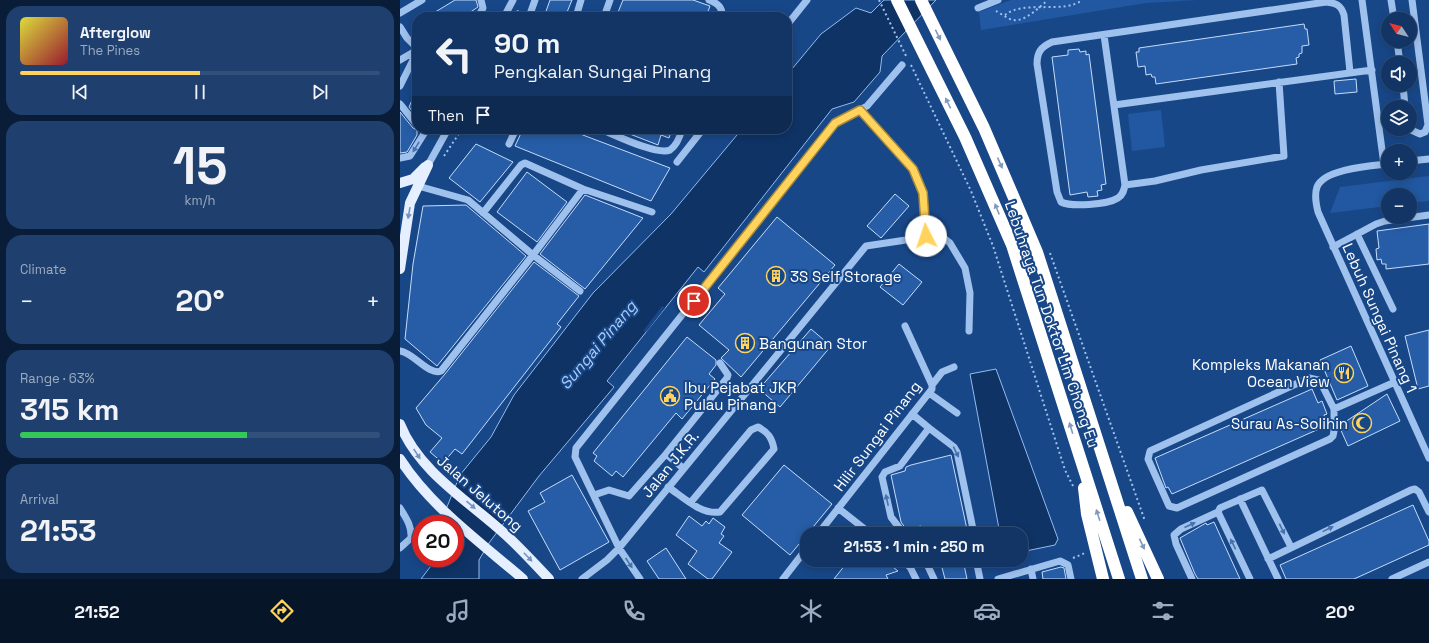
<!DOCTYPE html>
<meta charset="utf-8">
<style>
:root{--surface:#123566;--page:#1f406f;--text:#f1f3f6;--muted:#9cabbf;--line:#31507a;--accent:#ffd35c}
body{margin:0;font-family:"Space Grotesk",sans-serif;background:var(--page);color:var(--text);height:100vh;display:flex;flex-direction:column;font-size:15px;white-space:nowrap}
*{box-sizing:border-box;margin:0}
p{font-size:13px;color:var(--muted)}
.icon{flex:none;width:22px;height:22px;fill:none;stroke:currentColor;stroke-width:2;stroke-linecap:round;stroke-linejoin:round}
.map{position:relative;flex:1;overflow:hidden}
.details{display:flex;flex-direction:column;gap:6px;padding:6px;background:#0a1d38;width:400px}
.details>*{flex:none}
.top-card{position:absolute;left:12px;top:12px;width:380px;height:122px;border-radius:16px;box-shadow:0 2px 10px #0003,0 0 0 1px var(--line);background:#123566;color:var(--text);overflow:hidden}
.needle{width:26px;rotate:306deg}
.buttons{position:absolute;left:981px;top:12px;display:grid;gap:8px}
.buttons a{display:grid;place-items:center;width:36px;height:36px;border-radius:50%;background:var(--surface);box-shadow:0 2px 10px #0003,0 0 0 1px var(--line);font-size:20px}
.speed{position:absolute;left:12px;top:515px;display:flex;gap:8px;font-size:20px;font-weight:700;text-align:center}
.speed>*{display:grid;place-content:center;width:52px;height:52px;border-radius:50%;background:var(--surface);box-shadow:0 2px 10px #0003,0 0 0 1px var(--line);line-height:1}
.speed .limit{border:6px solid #d22;background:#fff;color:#111}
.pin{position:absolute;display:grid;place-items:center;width:34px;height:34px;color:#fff;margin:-17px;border:2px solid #fff;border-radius:50%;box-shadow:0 1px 4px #0007}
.me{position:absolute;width:44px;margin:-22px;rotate:356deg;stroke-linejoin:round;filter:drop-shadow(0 0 3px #0008)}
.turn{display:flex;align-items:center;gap:14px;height:84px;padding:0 16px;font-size:18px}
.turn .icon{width:52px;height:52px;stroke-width:2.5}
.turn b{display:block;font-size:28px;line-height:34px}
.then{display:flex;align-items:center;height:38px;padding:0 16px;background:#0003;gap:8px;font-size:15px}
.big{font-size:30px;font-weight:700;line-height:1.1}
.details .card{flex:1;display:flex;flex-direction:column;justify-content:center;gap:6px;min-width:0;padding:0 14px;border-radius:16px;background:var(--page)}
.details .dial{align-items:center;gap:0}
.dial b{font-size:52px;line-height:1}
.song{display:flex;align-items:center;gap:12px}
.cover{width:48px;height:48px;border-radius:6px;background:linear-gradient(135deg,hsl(60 70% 55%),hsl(350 70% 35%))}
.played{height:4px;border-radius:2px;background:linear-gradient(90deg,var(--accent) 50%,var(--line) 50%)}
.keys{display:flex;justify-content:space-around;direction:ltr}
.heat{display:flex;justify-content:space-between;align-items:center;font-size:22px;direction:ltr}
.charge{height:6px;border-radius:3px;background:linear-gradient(90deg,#34c759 63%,var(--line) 0)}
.trip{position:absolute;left:400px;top:527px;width:228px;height:40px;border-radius:16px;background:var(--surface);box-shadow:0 2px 10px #0003,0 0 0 1px var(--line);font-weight:700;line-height:40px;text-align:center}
.dock{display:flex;height:64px;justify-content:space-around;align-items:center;background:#071529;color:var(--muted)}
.dock .icon{width:28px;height:28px}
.dock .selected{color:var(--accent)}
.dock b{font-size:18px;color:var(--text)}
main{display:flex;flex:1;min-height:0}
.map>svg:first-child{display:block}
</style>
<main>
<section class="details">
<div class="card">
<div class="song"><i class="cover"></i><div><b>Afterglow</b><p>The Pines</p></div></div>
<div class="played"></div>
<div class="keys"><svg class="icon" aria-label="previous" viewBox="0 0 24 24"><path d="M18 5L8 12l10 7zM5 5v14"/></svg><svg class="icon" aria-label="pause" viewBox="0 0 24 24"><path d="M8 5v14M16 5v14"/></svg><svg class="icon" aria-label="next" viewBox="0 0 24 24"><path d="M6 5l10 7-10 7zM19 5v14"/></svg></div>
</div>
<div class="card dial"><b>15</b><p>km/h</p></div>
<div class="card"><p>Climate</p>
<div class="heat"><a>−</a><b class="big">20°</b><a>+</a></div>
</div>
<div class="card"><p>Range · 63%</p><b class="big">315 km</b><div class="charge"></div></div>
<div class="card"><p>Arrival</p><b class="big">21:53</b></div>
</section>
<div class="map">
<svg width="1029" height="579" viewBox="0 0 1029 579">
<rect width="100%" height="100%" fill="#184788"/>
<path fill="#2158a1" d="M611,0H798L746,3L581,30L579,12Z
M761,110L765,147L732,151L728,114Z
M1029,176V201L1010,203V195H988V206L930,213L940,187Z"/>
<path fill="#0f3365" stroke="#92bcf0" d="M484,0H536L482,56L480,72L454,102L432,109L304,272L298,267L207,381L214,387L139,476L89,543L79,560V579H21L37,558H55V524H40L60,475L91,437L114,395L193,293L271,214L342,129H387V75L421,34L456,8L471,13Z
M596,369L658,539L655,545L621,552V534H600L570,374Z"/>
<path fill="#184788" d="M262,306L265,308L248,330L246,332L243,331Z"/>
<path fill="#265da6" stroke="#c5dcfa" d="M55,0H76L78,7L63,17H27Z
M150,0H172L165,17H144Z
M223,0H293L310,6L306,17H216Z
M904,24L905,29H907L909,45L902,46V53L899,54V57L896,58L897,64L756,84L755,77H752L751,74L746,75L745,66L738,67L736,52H739V48Z
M679,49L680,52L686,51V55L689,54L706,184L701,185L702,190L697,191L698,196L688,197L687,192L670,195L652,57L668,55V50Z
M956,79L957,92L935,94L934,81Z
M17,89V117L9,107Z
M0,112L13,128L17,130V135L7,152L0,153Z
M123,129H167L270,168L251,201L115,146Z
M217,129H272L269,138L261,135L258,145Z
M76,144L113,162L80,202L49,178Z
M127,172L167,202L137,242L97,212Z
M495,194L509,206L481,238L467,226Z
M185,195L243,218L185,289L140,254Z
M66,205L126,256L37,366L5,339L13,264L23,206Z
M377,217L435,265L341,377L321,358L329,350L299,325L325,294L318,288Z
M1029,224V264L986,269V264H982L981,259L977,260L976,249L979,248L977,231Z
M134,262L179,296L157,324L161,327L62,454L55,449L43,463L30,452L42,438L26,425L16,408L45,374Z
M499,264L522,282L503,305L480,287Z
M411,329L431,346L380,407L359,389Z
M1029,330V386L1018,389L1005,336Z
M287,337L316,360V365L309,374L315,379L282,419L276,413L223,477L216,471L212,476L194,461L197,456L193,453Z
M951,346L968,386L937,400L920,360Z
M912,389L918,403L922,401L927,414L924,415L928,425L772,494L768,487L766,488L755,458Z
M987,394L1000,421L948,446L939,426Z
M551,455L568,534H523L521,526L506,529L501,522L491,475L505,471L506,467L511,465Z
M384,465L432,504L390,555L342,515Z
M172,475L209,542L160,570L128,511L145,502L140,493Z
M1013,505L1029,541V545L954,579H886L880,565Z
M289,516L302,526L306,521L309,524L313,518L325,527L321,534L324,536L319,543L332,552L312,579H308L288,564L297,551L276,535Z
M814,522L840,579H798L795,574L780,538L806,523L807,525Z
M266,548L286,579H259L247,561Z
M449,560H484L498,571L486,575L488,579H434Z
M540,560H563L567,579H545Z
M661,567L664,568L666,579H643L642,572Z"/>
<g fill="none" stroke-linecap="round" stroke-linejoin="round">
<path stroke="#9fc1ed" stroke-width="2" stroke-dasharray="2 3" stroke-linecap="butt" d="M479,0L507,58
M596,11C600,13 608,19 613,20C625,22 638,8 647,1
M605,15C622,0 666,14 682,0
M116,17L118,10
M511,65L571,191L593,246L665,470L673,486
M44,156L62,129
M650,253L745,521
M673,558L685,553"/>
<path stroke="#9fc1ed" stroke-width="7" d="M309,0C317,3 323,7 322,17
M962,0L984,165
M991,0L994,19
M578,8L598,0
M0,13L22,0
M78,17L83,8L81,0
M104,17L113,0
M129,17L135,0
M176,17L181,0
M204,17L210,0
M387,25L407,0
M0,27L7,38L17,48
M704,35L725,185C724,190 723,195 718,198C707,205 671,207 661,202L657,192L637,64C637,52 641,47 652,42L926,2C936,3 941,5 944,15L950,72
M997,41L1000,63
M0,60L17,50
M1003,85L1005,107
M0,86L17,52
M0,104L17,125
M714,105L972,70
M460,111L513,169L523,193L526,237
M200,129C213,134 257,156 270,150C277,145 280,137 282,129
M1009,129L1020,134L1025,132L1028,125L1012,0
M109,144L116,129
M0,158L10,156L27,129
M1010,161L1029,159
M277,162L303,129
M988,164C970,166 924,169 917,187C914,195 916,204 918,212L1029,458
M28,165L48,129
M725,185L755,181L801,170L884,156L879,82
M18,186L68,200L133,255L180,291
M83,213L121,165L125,163L183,189L252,212
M957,234L993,309
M933,247L976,224L985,221L1029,215
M0,351C14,353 29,376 41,371L133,255L183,189
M909,378L918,380L921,383L934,409V431L933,436L930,439L777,508L769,506L748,459L750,451Z
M532,385L542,372L554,367
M529,393L557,413
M934,409L995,382
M512,414L529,428
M283,468L266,454L327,378L328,375L320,363
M268,487C283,497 301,515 320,512L374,449C372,438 368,432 358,427L351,430L291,502
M194,495L209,490L229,496L266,454
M840,499L878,579
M0,508C6,518 12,526 11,538L0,548
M438,508L471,534
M418,534L532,389V385L505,326
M504,534L491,517L482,477L485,472L500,466L529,428L554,447L557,452L574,534
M868,559L1011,490L1015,489L1019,492L1029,512
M502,560L510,567L516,579
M525,560L534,579
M576,560L580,579
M631,569L633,579
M182,579L207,560L219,548L466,246L526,237L538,236L545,239L550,243L565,268L570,293L569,331
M240,579L219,548L175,457L176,448L435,123L467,106L502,65
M383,579L407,548
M598,579L660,561L668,565L671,579
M792,579L776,544L774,535L781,529L818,512
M850,579L818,512L820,508L862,490L891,547
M992,579L1029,562"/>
<path stroke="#e6efff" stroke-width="10" d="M0,183L13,179L25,167
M0,269L10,203L28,165
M0,424C19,472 69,501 106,535C121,549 135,564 149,579
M0,459C30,506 80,542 123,579"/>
<path stroke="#fff" stroke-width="12" d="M497,0L565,137L612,245L719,579
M521,0L584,128L637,252L742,579
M684,488L687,514L703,579
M727,512L758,579"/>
</g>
<defs><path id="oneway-solid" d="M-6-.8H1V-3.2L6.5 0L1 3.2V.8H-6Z"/></defs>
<g fill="#809abe">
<use href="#oneway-solid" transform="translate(538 35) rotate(64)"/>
<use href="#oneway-solid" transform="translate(548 103) rotate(-116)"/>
<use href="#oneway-solid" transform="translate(600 163) rotate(66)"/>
<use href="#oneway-solid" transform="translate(597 209) rotate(-112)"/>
<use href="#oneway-solid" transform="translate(671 428) rotate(-107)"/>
<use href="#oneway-solid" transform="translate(698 515) rotate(-108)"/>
<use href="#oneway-solid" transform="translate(742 544) rotate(65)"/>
</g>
<g fill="#4772ab">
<use href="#oneway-solid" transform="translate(16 147) rotate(122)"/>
<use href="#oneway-solid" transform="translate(556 452) rotate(64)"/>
<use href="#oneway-solid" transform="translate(487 500) rotate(-102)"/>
<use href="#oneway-solid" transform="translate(790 525) rotate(-24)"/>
<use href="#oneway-solid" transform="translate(882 529) rotate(64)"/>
<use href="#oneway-solid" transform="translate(928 529) rotate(-26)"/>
<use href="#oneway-solid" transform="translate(833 544) rotate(-116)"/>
<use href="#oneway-solid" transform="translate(229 563) rotate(56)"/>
</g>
<g fill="#7593be">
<use href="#oneway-solid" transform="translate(9 213) rotate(100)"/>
<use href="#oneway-solid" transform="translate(17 454) rotate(57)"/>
<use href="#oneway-solid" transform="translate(71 505) rotate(41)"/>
<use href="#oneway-solid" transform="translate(128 557) rotate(46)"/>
</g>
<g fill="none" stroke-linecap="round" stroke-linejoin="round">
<defs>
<path id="route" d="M294,301L435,123L460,110L513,169L523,193L526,236"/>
</defs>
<use href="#route" stroke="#a6893c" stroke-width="10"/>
<use href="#route" stroke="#ffd35c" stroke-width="7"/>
</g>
<defs>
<symbol id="building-ring" viewBox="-11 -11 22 22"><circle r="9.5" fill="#184788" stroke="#ffd35c" stroke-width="1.5"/><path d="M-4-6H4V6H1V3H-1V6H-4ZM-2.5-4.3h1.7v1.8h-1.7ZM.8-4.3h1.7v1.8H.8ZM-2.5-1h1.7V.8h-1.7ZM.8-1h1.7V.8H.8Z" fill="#ffd35c"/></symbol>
<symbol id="restaurant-ring" viewBox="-11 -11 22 22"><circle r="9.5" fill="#184788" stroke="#ffd35c" stroke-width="1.5"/><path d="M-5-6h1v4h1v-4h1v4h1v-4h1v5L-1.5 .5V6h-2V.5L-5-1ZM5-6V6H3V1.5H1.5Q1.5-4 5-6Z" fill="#ffd35c"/></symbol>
<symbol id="civic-ring" viewBox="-11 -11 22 22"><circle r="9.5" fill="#184788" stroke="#ffd35c" stroke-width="1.5"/><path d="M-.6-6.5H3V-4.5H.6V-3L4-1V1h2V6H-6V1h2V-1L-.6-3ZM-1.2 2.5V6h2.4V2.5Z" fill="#ffd35c"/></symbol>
<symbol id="mosque-ring" viewBox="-11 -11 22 22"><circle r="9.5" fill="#184788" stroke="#ffd35c" stroke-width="1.5"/><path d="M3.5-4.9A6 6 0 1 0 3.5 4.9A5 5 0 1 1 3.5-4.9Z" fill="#ffd35c"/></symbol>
</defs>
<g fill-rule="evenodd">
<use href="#building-ring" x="365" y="265" width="22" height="22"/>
<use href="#building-ring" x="334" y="332" width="22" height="22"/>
<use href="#restaurant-ring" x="933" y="362" width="22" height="22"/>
<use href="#civic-ring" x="259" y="385" width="22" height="22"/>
<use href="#mosque-ring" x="951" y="412" width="22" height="22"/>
</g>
<g text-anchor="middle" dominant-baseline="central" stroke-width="4" stroke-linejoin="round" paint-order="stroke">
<g font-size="15" fill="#fff" stroke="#184788" text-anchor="start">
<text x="390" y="276">3S Self Storage</text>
<text x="359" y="343">Bangunan Stor</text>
<text x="930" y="364" text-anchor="end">Kompleks Makanan<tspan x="930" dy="17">Ocean View</tspan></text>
<text x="284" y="387">Ibu Pejabat JKR<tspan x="284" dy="17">Pulau Pinang</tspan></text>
<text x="948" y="423" text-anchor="end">Surau As-Solihin</text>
</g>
<g font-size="15" fill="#fff" stroke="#184788">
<text transform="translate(980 318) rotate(66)">Lebuh Sungai Pinang 1</text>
<text transform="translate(652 324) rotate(71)">Lebuhraya Tun Doktor Lim Chong Eu</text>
<text transform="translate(477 436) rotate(-53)">Hilir Sungai Pinang</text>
<text transform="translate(270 464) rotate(-51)">Jalan J.K.R.</text>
<text transform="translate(80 493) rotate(41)">Jalan Jelutong</text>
</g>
<g font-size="16" font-style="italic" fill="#abcbf5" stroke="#184788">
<text transform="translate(198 345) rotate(-50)">Sungai Pinang</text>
</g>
</g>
</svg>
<div class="buttons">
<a><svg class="needle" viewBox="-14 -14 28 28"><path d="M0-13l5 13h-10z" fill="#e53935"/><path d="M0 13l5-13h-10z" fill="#9cabbf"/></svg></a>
<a><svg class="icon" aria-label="sound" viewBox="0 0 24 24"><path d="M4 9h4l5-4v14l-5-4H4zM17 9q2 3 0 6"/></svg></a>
<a><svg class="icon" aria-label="layers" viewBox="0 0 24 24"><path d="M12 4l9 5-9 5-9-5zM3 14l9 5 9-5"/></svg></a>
<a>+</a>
<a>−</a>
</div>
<div class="speed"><div class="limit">20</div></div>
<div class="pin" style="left:294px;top:301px;background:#d93025"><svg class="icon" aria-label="arrive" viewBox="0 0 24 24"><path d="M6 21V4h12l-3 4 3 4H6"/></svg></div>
<svg class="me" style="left:526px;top:236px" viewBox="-20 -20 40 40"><circle r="19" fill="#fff"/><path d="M0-13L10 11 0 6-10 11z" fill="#ffd35c"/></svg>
<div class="trip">21:53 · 1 min · 250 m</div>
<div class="top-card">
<div class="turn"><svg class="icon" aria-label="left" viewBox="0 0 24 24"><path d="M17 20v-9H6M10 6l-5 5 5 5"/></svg><div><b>90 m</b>Pengkalan Sungai Pinang</div></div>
<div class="then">Then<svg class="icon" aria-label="arrive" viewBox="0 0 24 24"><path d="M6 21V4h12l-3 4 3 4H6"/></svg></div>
</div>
</div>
</main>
<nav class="dock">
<b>21:52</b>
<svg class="icon selected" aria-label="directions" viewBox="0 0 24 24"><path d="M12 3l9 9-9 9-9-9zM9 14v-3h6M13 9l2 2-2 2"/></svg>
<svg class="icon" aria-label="music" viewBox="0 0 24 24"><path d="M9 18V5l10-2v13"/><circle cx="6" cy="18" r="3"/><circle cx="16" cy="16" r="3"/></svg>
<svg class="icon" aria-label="phone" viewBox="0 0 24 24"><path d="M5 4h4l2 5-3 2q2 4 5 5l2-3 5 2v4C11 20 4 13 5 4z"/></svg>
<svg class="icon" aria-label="climate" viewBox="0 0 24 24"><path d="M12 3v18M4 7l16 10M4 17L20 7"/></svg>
<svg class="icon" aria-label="car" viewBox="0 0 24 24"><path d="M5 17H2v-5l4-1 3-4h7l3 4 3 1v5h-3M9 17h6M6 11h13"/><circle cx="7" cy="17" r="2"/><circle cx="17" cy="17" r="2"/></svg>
<svg class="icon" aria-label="filters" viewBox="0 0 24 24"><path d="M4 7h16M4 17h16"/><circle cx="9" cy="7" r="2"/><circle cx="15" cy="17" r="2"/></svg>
<b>20°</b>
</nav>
